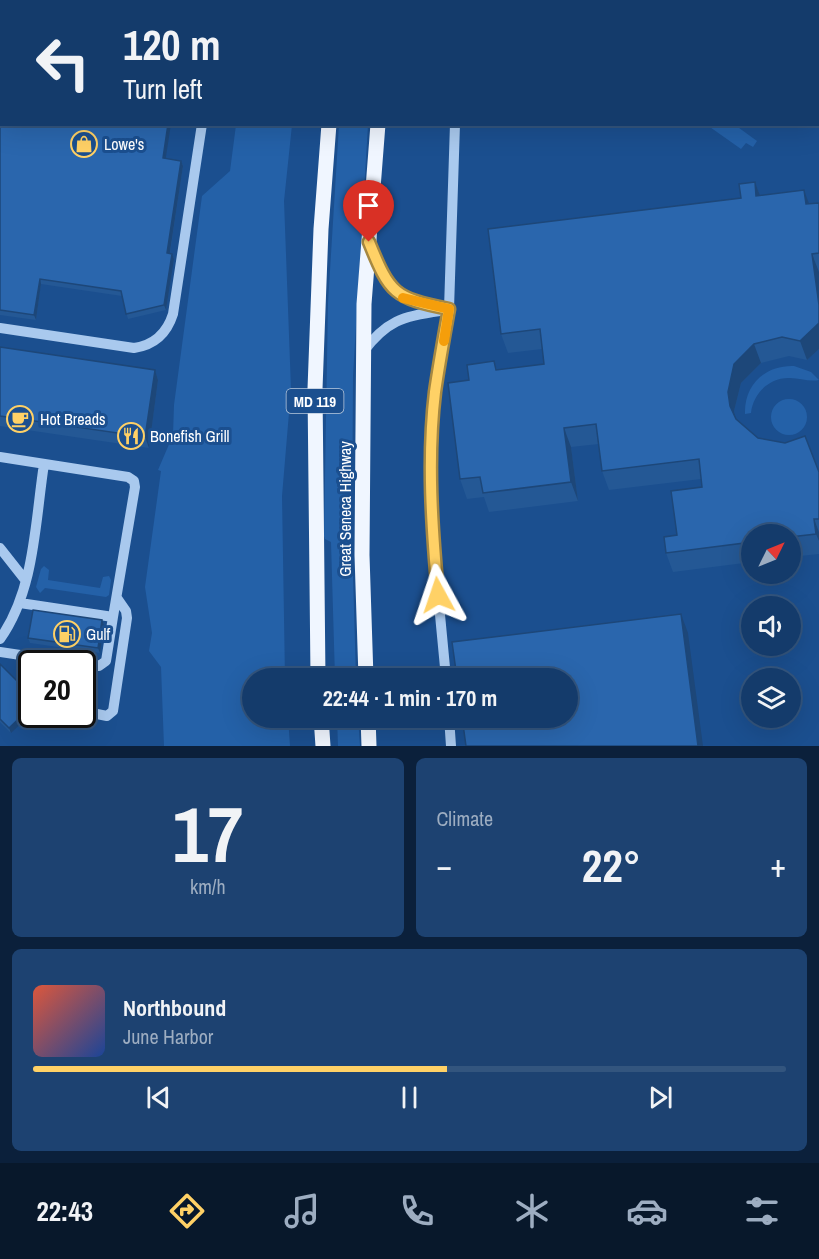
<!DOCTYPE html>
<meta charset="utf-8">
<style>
:root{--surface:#143b6b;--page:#1d4271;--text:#f1f3f6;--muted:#9dadc1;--line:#33557e;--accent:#ffd166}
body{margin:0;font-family:"Archivo Narrow",sans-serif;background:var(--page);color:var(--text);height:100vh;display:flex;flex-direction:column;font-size:22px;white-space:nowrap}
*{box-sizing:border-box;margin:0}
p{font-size:20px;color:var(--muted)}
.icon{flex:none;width:33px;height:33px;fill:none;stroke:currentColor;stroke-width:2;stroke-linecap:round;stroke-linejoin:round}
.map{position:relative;height:746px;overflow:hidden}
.panel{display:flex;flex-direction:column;gap:12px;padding:12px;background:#0b203b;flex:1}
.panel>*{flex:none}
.banner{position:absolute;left:0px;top:0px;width:819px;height:126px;box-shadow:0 6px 24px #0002,0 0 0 2px var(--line);background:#143b6b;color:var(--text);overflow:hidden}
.needle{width:39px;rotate:47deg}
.controls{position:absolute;left:741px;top:524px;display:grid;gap:12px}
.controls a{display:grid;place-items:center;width:60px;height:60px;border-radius:50%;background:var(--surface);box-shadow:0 6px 24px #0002,0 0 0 2px var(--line);font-size:30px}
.speed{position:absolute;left:18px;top:650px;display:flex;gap:12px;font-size:30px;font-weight:700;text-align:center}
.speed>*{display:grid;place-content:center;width:78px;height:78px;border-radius:50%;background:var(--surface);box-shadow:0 6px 24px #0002,0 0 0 2px var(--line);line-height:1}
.speed .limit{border:3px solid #111;border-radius:9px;background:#fff;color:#111}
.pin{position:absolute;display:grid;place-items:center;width:51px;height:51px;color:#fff;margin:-62px -26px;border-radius:50% 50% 50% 0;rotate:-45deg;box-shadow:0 0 6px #0007}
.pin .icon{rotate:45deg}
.me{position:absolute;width:66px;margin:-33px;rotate:355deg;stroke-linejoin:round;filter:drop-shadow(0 0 4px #0008)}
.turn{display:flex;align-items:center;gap:21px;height:126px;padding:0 24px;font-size:27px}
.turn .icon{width:78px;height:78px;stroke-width:2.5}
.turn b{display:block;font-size:42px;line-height:51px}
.big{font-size:45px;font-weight:700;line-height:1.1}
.panel .widget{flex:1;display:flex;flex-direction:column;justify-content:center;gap:9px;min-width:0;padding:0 21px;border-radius:9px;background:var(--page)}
.panel .dial{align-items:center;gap:0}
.dial b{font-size:78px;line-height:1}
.song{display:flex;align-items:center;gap:18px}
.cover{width:72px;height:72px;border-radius:9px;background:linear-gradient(135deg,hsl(10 70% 55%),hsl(220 70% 35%))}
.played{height:6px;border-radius:3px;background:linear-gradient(90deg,var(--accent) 55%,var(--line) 55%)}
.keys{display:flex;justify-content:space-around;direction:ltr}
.heat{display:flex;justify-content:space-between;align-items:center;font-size:33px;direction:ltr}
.panel .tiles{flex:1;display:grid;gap:12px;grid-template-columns:1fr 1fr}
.widget:last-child{grid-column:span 2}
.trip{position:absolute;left:242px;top:668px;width:336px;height:60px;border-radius:30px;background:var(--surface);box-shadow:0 6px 24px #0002,0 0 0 2px var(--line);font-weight:700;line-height:60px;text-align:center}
.tabs{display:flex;height:96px;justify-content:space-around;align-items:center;background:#08182b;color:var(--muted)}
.tabs .icon{width:42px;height:42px}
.tabs .current{color:var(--accent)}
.tabs b{font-size:27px;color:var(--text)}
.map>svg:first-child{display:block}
</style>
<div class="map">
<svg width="819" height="746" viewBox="0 0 819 746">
<rect width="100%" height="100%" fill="#1b4f8f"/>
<path fill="#2461a8" d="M236,125H292L284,201L291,389L282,496L285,678H252V717H288L290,746H164L161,667L149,651L152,633L145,587L161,471L158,470L173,435L174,405L202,196L230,171Z
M339,125H368L353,376L352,542L356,678H335L331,542L325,539L324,536L328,303Z
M707,125H735L757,141L753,147L746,143L741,149Z
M794,366L811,372L819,380C809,382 800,378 790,378C770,377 753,393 751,413L745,414C744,385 765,365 794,366Z
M771 417a18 18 0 1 1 36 0a18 18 0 1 1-36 0Z
M44,566L49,570L48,580L100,588L103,577L109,576L111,580L109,595L106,597L45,588L40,593L36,587L41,569Z
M337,717H358L360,746H338Z"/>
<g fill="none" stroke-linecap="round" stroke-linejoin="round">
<path stroke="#a9c9ee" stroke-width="10" d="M697,0V2
M221,2V0
M818,40H819
M370,245C391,296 396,299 449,309
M0,328L134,348C155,345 167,333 173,314L202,124
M363,352C386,321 403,316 440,311
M0,457L128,477L134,481L135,487L113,617
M0,548L26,581
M20,603L113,617L106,661L99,666L82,664
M0,639C35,590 35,522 44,464
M0,652L74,663
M446,678L435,562L431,471L435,392L449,309L455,124
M82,711L107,716L113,711L127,618L126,611L117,598
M449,717L451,746"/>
<path stroke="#f0f6ff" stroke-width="15" d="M339,2V0
M388,2L389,0
M318,678L315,389L321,229L329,124
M366,678L362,555L364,304L378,124
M321,717L323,746
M368,717L369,746"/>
</g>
<path fill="#245895" d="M0,0L166,158L181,161L183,166L170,253L172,254L174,259L166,310L128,319L122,296L41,284L36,320L0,315Z
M755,182L760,196L809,204L819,203V349L807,360L789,356L761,363L741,383L734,411L736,419L758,438L819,472V554L790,557V534H752V562L673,572L666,553L677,535L702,487L701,479L609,490L602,471L599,444L571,447L578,501L489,512L484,497L467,499L460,479L469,380L494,361L497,370L544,364L542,349L508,353L501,334L741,198Z
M0,347L155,370L158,380L149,448L0,426Z
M102,620L104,625L100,653L30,643L28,638Z
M0,664L11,733L0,722Z"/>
<path fill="#1d4779" d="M168,124H171L165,163L163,158Z
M181,161L183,166L169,258L167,253Z
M755,182L762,201L756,196Z
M804,190L811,209L806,204Z
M172,254L174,259L166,310L164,305Z
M812,254L819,272V306Z
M40,279L41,284L36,320L34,315Z
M819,323V349L807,360L800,341Z
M754,344L761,363L741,383L734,411L737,425L730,406L728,392L734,364Z
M155,370L158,380L149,448L145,437Z
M564,428L571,447L578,501L571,482Z
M814,519L819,532V541L816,534Z
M681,614L688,633L703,746H698Z
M102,620L104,625L100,653L98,648Z
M32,706V713L11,733L9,728Z"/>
<path fill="#2a66ad" stroke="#1d4779" stroke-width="1.5" d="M0,0H187V2H2V124H168L163,158L181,161L167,253L172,254L164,305L126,314L121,291L40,279L34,315L0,310Z
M457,0H659V2H457Z
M755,182L756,196L804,190L806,204L819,203V253L812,254L819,305V323L800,341L782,337L754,344L734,364L728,392L730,406L736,419L758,438L785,443L805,436L819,472V519H814L816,534L790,537V534H752V542L666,553L664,537L677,535L671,491L702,487L699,459L602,471L596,424L564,428L571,482L483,493L480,477L460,479L448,383L469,380L467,365L494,361L496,370L544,364L540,329L501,334L488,229L741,198L739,184Z
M0,347L155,370L145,437L0,416Z
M33,610L102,620L98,648L28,638Z
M681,614L698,746H466L462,717H567V678H457L452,642Z
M0,664L32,696V706L9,728L0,719Z"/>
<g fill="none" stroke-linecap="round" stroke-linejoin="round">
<defs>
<path id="route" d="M369,242C390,294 394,298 449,309C444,337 439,364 435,392C427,459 432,528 438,595"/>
</defs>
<use href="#route" stroke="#a68842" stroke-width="15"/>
<use href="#route" stroke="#ffd166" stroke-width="10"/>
<path stroke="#f59e0b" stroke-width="10" d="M403,298L449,309L444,341"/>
</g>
<defs>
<symbol id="shop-ring" viewBox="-11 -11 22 22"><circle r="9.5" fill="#1b4f8f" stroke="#ffd166" stroke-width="1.5"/><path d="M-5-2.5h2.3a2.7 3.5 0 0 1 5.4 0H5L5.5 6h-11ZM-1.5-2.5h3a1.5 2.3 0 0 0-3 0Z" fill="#ffd166"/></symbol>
<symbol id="cafe-ring" viewBox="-11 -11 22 22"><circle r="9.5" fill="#1b4f8f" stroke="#ffd166" stroke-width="1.5"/><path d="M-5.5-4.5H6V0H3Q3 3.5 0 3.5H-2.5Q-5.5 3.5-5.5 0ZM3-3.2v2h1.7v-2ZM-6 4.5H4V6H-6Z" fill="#ffd166"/></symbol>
<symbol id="restaurant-ring" viewBox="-11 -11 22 22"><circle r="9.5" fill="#1b4f8f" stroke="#ffd166" stroke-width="1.5"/><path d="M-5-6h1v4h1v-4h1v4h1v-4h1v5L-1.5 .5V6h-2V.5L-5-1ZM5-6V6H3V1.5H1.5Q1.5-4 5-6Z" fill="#ffd166"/></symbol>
<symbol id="fuel-ring" viewBox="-11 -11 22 22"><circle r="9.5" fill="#1b4f8f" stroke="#ffd166" stroke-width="1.5"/><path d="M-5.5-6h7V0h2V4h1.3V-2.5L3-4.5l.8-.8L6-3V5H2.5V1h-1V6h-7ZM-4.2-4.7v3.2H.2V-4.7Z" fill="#ffd166"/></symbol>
</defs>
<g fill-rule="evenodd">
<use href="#shop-ring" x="69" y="129" width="30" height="30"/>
<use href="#cafe-ring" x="5" y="404" width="30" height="30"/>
<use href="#restaurant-ring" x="116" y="421" width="30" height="30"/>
<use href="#fuel-ring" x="52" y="619" width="30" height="30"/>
</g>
<g text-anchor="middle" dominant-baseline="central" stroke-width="6" stroke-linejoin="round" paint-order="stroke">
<rect fill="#1b4f8f" stroke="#bbcadd" stroke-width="1.5" x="286.5" y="389" width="57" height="24" rx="4.5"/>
<g font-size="15" font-weight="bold" fill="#fff">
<text x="315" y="401">MD 119</text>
</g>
<g font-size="16" fill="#fff" stroke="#1b4f8f" text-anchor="start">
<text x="104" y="144">Lowe's</text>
<text x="40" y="419">Hot Breads</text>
<text x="150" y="436">Bonefish Grill</text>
<text x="86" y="634">Gulf</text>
</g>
<g font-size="16" fill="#fff" stroke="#1b4f8f">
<text transform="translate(345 509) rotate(-90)">Great Seneca Highway</text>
</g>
</g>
</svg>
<div class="controls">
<a><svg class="needle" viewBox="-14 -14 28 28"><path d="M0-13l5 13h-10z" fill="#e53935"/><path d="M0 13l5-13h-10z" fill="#9dadc1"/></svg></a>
<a><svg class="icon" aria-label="sound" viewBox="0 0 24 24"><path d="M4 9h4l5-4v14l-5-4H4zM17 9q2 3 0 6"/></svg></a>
<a><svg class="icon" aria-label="layers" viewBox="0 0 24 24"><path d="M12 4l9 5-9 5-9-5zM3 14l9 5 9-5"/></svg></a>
</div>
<div class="speed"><div class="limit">20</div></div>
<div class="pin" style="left:369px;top:242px;background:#d93025"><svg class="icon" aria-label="arrive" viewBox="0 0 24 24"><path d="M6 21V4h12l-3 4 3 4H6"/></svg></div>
<svg class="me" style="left:438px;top:595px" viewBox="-20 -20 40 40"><path d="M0-17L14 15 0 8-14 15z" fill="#ffd166" stroke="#fff" stroke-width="4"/></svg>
<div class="trip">22:44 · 1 min · 170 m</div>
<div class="banner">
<div class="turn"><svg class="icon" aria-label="left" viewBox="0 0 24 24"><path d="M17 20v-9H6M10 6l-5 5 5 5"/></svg><div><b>120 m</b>Turn left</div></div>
</div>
</div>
<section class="panel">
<div class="tiles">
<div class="widget dial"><b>17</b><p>km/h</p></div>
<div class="widget"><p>Climate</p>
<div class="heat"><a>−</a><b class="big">22°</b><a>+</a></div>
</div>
<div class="widget">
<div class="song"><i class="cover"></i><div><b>Northbound</b><p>June Harbor</p></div></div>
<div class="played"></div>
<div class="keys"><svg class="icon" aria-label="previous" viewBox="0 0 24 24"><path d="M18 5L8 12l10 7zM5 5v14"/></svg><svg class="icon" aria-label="pause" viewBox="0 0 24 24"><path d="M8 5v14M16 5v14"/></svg><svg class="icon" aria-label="next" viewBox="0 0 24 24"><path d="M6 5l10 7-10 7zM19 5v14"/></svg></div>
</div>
</div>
</section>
<nav class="tabs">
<b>22:43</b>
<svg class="icon current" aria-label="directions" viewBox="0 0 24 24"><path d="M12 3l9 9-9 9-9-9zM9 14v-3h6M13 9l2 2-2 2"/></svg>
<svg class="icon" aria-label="music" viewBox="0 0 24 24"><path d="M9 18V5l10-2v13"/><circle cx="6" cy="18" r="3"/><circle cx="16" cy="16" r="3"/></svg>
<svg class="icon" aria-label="phone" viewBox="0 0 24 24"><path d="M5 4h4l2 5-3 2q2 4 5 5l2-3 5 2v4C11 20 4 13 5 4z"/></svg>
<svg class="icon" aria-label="climate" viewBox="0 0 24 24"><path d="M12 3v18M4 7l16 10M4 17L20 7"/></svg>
<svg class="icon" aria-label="car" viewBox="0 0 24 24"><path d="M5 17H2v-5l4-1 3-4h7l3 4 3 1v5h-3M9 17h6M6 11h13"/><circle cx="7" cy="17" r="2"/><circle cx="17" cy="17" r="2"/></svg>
<svg class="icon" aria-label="filters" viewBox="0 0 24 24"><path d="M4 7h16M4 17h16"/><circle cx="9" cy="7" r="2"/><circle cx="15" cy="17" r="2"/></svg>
</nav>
